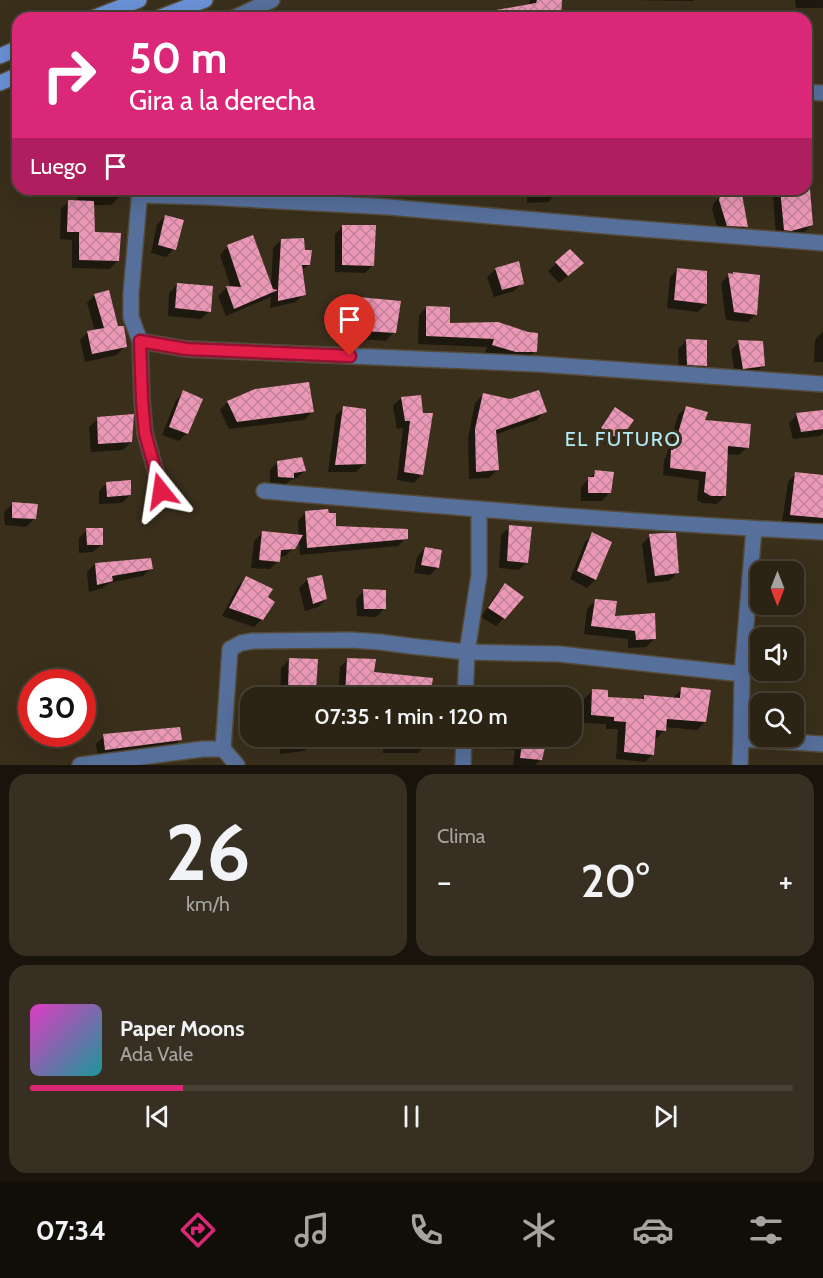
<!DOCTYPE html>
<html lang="es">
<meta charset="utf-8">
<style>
:root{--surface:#2b2314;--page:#372f22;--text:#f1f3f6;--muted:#a6a4a0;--line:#474034;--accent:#db2777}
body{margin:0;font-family:Cabin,sans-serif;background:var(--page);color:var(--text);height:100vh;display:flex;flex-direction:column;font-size:22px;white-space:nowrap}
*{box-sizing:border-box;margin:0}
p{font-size:20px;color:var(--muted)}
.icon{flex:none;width:33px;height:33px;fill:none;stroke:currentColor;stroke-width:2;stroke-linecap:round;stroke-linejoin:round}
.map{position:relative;height:765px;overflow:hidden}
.side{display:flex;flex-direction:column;gap:9px;padding:9px;background:#18130b;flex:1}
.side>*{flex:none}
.guide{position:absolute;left:12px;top:12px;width:800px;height:183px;border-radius:18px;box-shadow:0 6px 24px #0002,0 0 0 2px var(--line);background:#db2777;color:#fff;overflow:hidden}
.needle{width:39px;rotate:180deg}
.fabs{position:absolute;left:750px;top:561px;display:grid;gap:12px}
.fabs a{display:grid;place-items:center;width:54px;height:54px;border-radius:12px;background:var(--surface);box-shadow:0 6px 24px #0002,0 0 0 2px var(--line);font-size:30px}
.speed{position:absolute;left:18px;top:669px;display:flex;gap:12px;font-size:30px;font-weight:700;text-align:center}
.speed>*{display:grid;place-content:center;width:78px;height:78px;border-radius:50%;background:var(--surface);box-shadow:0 6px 24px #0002,0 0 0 2px var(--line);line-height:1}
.speed .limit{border:9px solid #d22;background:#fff;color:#111}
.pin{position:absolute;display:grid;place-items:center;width:51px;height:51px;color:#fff;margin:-62px -26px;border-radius:50% 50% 50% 0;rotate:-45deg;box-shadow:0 0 6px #0007}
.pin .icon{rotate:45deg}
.me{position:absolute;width:66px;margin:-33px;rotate:345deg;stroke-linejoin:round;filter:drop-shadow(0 0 4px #0008)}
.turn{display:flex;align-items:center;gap:21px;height:126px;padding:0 18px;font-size:27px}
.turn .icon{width:78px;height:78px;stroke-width:2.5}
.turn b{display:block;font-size:42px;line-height:51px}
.then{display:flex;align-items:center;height:57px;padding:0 18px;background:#0003;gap:12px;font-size:22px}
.big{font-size:45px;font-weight:600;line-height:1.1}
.side .tile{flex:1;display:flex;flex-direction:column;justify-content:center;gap:9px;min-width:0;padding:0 21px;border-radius:18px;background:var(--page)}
.side .dial{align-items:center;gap:0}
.dial b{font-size:78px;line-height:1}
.song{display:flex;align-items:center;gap:18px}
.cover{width:72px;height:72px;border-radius:9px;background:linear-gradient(135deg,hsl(310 70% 55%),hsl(180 70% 35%))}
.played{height:6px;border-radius:3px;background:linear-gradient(90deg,var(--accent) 20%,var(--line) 20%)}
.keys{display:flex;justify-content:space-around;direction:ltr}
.heat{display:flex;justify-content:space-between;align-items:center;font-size:33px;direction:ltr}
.side .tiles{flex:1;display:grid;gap:9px;grid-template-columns:1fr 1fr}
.tile:last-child{grid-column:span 2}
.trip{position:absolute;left:240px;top:687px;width:342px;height:60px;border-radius:18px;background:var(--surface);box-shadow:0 6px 24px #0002,0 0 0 2px var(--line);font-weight:600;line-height:60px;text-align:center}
.tabs{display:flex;height:96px;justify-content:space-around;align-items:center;background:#110e08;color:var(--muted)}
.tabs .icon{width:42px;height:42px}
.tabs .current{color:var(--accent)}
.tabs b{font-size:27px;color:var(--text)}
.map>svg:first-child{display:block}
</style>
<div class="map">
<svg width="823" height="765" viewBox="0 0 823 765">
<defs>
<pattern id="building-cross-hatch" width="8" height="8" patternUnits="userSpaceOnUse" patternTransform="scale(1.5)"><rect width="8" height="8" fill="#eb97b6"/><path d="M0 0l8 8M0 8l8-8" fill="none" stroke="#c2839a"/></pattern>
</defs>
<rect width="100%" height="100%" fill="#392f1b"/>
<path fill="#0007" d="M530,0H561L559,18H487L493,12L529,5Z
M630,0H694L693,1Z
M795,0H823V8H796Z
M806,182L809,186L812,224L804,233L782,238H776L773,195L778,189H806Z
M79,189H120L119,197L111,205H93L94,234L118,260L110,269L72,268V240L60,239L61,209L69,201L77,202V190Z
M484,189H494L489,194H485Z
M527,189H556V194L548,202L527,203Z
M616,189H641L635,195L615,193Z
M727,190L746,226L738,234L719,233L712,209L714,203Z
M165,216L174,249L166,257L151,253L157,225Z
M343,226L373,265L365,273L335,272V234Z
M281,240L304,251L308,265L301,271L304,294L296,302L270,308L271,297L226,316L218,296L226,288H231L220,255L228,246L271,288L273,248Z
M570,251L574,271L559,283L548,271Z
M496,269L522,283L514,291L494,297L487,277Z
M678,269L706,304L698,312L667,308L670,277Z
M733,273L756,314L748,322L726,320L721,283L729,275H731Z
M177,285L210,311L201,319L168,316L169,293Z
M95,295L117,328L125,346L117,355L85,362L80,340L88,332L95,331L87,303Z
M349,298L394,332L386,341L339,337L341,306Z
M427,307L448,325L535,351L527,359H507L485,353L487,347L418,344L419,315Z
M823,331V362H814L815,340Z
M686,341L706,366L698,374L679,372L678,349Z
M739,342L764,365L756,373L735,376L731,350Z
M184,392L187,433L179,441L162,435L176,400Z
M483,395L545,411L537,420L494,435L497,470L489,478L469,479L468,438L475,403Z
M420,396L422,474L414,483L397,480L403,428L397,429L393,406L401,398Z
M228,402L312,412L304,420L229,429L220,410Z
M344,407L365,463L356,472H328L336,415Z
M686,407L703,421L747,447L739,455L726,454L725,496L717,504L702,503L697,500L699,480L663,475L664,460L666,457L678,415Z
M616,409L618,439L610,447L594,437L608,417Z
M823,412V433L820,436L793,439L789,423L797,415Z
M98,419L131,442L123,450L91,452L89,427Z
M278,462L305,470L297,478L290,480L285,485L270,484V470Z
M596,471L610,492L602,501H581V487Z
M796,474L823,477V525L822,527L782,522L788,482Z
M107,483L130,495L122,503L99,504V491Z
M13,504L34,519L26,527L5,525L4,512Z
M306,512L335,527L406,538L398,546L300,555L299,539L294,548L285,556L279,557L278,561L270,569L251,568L254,541L262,533L299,536L298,521Z
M510,527L527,562L519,570L499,568L501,535Z
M87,530L102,544L93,552L79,553V538Z
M593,534L610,542L595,580L587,588L570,579L585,542Z
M650,536L677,573L669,581L647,583L642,544Z
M425,548L438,567L430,575L414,573L417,557Z
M95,564L151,568L143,576L109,583L103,588L89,592L87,572Z
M246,578L266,598L262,619L254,627L222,616L238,586Z
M307,580L326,599L318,607L305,611L299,588Z
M505,585L504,618L496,626L481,617L497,593Z
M364,591L384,609L376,617L357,616L356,599Z
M595,601L614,618L654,639L646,647L628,648V639L584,634L587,609Z
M348,659L373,674L428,698H338L340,667Z
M289,660L316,661L315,698H280L281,668Z
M682,689L705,722L697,730L665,727V730L657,738H654L653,754L645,762L616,759L618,729H606V724L584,723V699L592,691L606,699L640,701L644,696L673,699L674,697Z
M532,691L535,698H511L514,695Z
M104,736L180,740L172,748L98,758L96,744Z
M279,736H313V743L304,751L280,754Z
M382,736H426V745L418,753H383Z
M477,736H546L541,759L535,765H513L515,750L476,748Z"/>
<path fill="url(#building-cross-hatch)" d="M537,0H562L561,18H497L496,10L536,3Z
M726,189H741L748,227L727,226L719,200L721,193Z
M780,189H810L813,225L791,231L784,230Z
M68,200L94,201L95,232L121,233L119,261L79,260V232H67Z
M165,215L184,220L176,250L158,245Z
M342,225H376L374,266L342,265Z
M253,235L273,289L278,290L281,239L304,238L305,250H312L310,265H302L306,295L278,301V290L234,309L226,286L241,287L227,245Z
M570,249L584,263L568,276L555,262Z
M519,261L524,284L502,290L495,268Z
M677,268L707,271V304L674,300Z
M733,272L760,275L757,315L734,312L728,273L733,274Z
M177,283L213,286L211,312L175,308Z
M109,290L118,326H124L127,347L92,354L87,331L104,328L94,294Z
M348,296L401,301L396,333L346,330Z
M426,306L450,307V323L498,322L528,332L538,333L537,352H516L492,345L494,339L426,336Z
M686,339L707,340V366L687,365Z
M738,340L763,341L765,366L743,369Z
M309,382L314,412L237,422L227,401L255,389Z
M183,390L203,399L188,434L169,427Z
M539,390L547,412L496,430L499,470L476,472L475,429L483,393L510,399Z
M421,395L423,413H433L423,475L404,472L410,421H405L401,397Z
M343,406L366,409V464L335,465Z
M686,406L708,412L705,420L751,424L749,448L728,446L726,496H711L704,492L706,472L670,468L671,450H673Z
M615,407L634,420L620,440L601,428Z
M823,410V429L801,432L796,413Z
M134,414L132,442L98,444L97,417Z
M302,457L306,471L294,473V478L278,477L277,461Z
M595,470L614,472L611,493H588V477H594Z
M795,472L823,475V518L790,515Z
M131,480V495L107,497L106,482Z
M12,502L38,504L36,519L12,518Z
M328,509L329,513H336V526L408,529V539L307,548L305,511Z
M509,525L532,527L528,563L507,561Z
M86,528H103V545H87Z
M262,531L303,535L295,549L281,550L280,562L259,560Z
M592,532L612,542L596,580L577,571Z
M665,533H676L679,573L655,576L649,534Z
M425,547L442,550L439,568L421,565Z
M151,558L153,569L112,576L113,581L97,585L95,563Z
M322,575L327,599L313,604L307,578Z
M246,576L273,589L268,597L275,602L263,620L229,608Z
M505,583L524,597L505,619L488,608Z
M363,589L386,590V609H364Z
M595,599L617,601L615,616L655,613L656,639L636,640L635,631L591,626Z
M289,658L318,659L316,690L288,689Z
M347,658L376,659L374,672L433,678L430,698H357L345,696Z
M681,687L711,690L706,722L667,719L666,731L656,730L654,755L624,752L626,722L614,721V717L591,715L592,689L608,690V697L644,699V695L680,698Z
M180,727L182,740L105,750L103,734Z
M523,736H536L547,739L542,760L520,758Z"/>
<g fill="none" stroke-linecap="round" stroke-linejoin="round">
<defs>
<path id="street" d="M234,18L272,0
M806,92L823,93
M140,189L131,294V317L140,341L142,400L145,433L161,491
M139,195L206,197L388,207L617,227L823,243
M140,341L186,349L537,364L823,384
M264,491C450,507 636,523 823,532
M465,698L467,652L479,575V510
M741,739L742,674L754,529
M80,765L203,749H223
M237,765L223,749L230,649L241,643L253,641L351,640L380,642L410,646L467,652L559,654L742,674
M463,765L464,736
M740,765L741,739L823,744"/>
<path id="secondary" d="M93,18L139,0
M158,18L205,0
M0,56L18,48
M0,83L18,75"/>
</defs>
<use href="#street" stroke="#534a37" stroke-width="18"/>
<use href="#secondary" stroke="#534a37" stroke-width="18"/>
<use href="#street" stroke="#566f9b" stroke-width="15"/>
<use href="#secondary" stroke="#6a91d7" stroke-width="15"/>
</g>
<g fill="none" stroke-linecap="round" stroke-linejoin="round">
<defs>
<path id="route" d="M161,491L145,433L142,400L140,341L186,349L350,356"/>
</defs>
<use href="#route" stroke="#92132f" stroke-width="15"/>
<use href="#route" stroke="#e11d48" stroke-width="10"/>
</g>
<g text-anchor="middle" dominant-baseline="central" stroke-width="6" stroke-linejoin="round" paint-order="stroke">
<g font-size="20" letter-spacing="1.5" fill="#b5ecfb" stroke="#392f1b">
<text x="623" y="439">EL FUTURO</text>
</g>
</g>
</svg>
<div class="fabs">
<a><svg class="needle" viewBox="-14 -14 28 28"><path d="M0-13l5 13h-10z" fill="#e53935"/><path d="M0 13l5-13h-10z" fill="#a6a4a0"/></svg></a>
<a><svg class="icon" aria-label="sound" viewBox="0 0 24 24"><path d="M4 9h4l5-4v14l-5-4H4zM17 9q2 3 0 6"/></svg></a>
<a><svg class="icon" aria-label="search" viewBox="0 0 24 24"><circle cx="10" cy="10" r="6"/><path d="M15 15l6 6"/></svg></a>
</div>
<div class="speed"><div class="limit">30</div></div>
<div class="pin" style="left:350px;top:356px;background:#d93025"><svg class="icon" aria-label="arrive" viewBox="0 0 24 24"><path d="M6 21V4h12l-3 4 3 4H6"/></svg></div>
<svg class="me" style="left:161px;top:491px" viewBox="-20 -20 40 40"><path d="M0-17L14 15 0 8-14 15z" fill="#e11d48" stroke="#fff" stroke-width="4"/></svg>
<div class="trip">07:35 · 1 min · 120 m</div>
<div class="guide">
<div class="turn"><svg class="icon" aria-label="right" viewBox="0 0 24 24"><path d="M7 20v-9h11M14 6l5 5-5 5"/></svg><div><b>50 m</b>Gira a la derecha</div></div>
<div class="then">Luego<svg class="icon" aria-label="arrive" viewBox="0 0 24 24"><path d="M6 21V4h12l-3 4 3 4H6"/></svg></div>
</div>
</div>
<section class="side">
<div class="tiles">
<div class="tile dial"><b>26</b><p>km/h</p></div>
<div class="tile"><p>Clima</p>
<div class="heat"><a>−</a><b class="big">20°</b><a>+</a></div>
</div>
<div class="tile">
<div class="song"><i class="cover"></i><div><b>Paper Moons</b><p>Ada Vale</p></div></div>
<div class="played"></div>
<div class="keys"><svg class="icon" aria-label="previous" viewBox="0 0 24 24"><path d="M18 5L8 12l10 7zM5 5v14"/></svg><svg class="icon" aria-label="pause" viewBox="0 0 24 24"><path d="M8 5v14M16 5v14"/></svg><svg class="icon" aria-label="next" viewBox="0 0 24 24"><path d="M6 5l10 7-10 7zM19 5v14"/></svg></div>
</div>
</div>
</section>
<nav class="tabs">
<b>07:34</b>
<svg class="icon current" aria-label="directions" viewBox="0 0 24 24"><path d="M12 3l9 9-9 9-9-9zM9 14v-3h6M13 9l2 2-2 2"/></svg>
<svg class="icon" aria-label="music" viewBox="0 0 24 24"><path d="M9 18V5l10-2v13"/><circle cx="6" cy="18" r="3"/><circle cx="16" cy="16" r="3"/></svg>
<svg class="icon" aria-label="phone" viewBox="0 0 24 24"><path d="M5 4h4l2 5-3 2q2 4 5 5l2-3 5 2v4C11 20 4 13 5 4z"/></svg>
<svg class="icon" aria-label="climate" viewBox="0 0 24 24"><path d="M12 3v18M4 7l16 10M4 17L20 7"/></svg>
<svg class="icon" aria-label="car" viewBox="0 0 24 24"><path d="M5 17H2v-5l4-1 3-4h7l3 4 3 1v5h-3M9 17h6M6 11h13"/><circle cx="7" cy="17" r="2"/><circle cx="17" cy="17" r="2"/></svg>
<svg class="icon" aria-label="filters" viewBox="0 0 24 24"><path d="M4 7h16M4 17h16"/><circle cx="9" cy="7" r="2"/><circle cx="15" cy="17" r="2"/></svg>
</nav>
